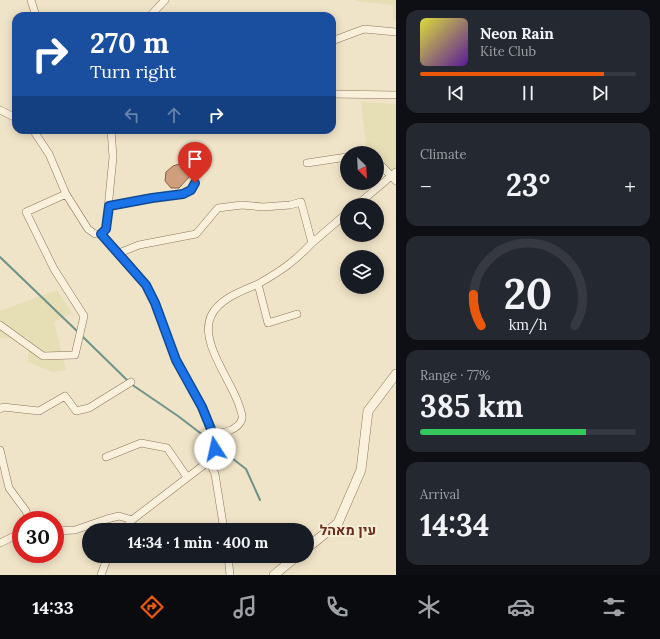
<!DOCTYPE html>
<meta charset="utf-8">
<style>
:root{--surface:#171b24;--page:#242831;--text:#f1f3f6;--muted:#9ea1a6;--line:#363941;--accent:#ea580c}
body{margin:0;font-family:Lora,Heebo,serif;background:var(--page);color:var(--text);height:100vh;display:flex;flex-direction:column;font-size:15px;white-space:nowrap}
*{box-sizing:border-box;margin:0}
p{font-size:13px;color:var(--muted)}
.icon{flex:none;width:22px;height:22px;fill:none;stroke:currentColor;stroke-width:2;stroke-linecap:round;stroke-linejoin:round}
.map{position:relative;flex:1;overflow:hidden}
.sheet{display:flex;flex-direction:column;gap:10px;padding:10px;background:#0d0f14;width:264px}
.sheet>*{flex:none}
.hud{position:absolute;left:12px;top:12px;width:324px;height:122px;border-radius:12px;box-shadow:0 2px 10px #0003;background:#1a4fa0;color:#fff;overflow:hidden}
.needle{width:26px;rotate:156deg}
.controls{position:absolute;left:340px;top:146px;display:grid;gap:8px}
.controls a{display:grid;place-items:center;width:44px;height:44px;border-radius:50%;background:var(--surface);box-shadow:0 2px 10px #0003;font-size:20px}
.speed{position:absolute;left:12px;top:511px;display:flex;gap:8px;font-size:20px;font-weight:700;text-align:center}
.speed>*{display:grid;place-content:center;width:52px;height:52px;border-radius:50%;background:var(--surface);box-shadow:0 2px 10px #0003;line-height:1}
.speed .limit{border:6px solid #d22;background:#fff;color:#111}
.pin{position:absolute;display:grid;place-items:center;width:34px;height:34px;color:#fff;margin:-41px -17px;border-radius:50% 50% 50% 0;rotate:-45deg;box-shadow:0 0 4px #0007}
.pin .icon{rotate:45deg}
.me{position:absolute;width:44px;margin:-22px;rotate:350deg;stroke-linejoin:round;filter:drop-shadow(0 0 3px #0008)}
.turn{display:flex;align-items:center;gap:14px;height:84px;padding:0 12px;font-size:18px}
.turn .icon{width:52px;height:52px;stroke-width:2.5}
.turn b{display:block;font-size:28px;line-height:34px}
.lanes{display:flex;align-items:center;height:38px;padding:0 12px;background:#0003;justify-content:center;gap:20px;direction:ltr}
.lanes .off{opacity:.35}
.big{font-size:30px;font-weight:700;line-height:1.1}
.sheet .card{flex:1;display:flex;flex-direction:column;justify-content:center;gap:6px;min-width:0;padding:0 14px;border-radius:12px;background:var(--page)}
.sheet .dial{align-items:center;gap:0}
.dial svg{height:104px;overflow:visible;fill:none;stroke:var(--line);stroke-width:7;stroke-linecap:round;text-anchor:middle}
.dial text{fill:var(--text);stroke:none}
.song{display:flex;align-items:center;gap:12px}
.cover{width:48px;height:48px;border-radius:6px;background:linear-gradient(135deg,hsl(60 70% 55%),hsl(270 70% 35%))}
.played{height:4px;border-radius:2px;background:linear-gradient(90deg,var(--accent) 85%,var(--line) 85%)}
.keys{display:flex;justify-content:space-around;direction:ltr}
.heat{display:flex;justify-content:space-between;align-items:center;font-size:22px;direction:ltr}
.charge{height:6px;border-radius:3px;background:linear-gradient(90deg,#34c759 77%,var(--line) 0)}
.trip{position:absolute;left:82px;top:523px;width:232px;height:40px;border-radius:20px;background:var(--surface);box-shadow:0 2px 10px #0003;font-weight:700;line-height:40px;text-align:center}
.menu{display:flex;height:64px;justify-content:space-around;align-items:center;background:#090b0e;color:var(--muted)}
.menu .icon{width:28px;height:28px}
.menu .active{color:var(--accent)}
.menu b{font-size:18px;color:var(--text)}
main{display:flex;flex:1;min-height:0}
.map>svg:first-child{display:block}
</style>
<main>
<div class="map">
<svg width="396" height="575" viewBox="0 0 396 575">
<rect width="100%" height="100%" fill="#f0e4c8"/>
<path fill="#e6deb5" d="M356,0H396V21L393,20V5L356,1Z
M361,102L396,104V168L392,171L381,158L377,156V153L367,152Z
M57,290L72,313L54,322L66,370L52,372L28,362L29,337L0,338V311Z"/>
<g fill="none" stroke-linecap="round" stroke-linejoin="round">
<path stroke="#6f938a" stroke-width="2" d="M0,257L78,332
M81,335L128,381
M131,384L178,416L212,442
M215,445L246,469L260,500"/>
</g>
<path fill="#cf9f7d" stroke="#8d5f41" d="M182,163L188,170L190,176L179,188H171L165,181L166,172L173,166Z"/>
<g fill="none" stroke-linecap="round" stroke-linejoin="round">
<defs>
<path id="minor" d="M31,0L36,16
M150,16L165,0
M332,41L364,29L396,32
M332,94L396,95
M0,110L16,118
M33,130L49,154L66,194L88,229L95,234H101C116,250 132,266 145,284C160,305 166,337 177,361C188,383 207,410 213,435C215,446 214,451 209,461L215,474L224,530
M377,161L396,181
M307,163L347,157
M357,205L396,172
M109,206L152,198L183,194L191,190L195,183
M101,234L106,229L113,157L111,130
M312,243L347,213
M119,253L139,245L196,234L218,208L242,205L263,207L290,205L301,202L312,243C294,262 281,271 258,284
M0,325L43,356L75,355L84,316L54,269L26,212L66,194
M0,409L3,407L39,411L65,396L76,411L89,408L131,382
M213,434C222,433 238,431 242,419C243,415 240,409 239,405C231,380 199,342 211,316C219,299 241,291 258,284L268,323L297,314
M0,450L9,488L26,511L29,520
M106,457L141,443L167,448L187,477
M124,530L132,520L209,461
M55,531L75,530L107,519L119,516L132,520
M0,543L21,533
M228,556L230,575
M101,575L108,556"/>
<path id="tertiary" d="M307,548L338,523L361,470L368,411L396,374
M274,575L297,556"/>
</defs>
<use href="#minor" stroke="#8d765c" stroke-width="8"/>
<use href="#tertiary" stroke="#8d765c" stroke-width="10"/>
<use href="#minor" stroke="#faf1dc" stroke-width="7"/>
<use href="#tertiary" stroke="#faf1dc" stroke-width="9"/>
</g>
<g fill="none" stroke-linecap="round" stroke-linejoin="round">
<defs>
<path id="route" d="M195,183L191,190L183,194L152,198L109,206L106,229L101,234L146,285L155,303L176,360L202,407L213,434L215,449"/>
</defs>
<use href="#route" stroke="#114b97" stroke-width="10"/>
<use href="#route" stroke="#1a73e8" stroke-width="7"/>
</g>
<g text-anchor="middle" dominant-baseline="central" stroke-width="4" stroke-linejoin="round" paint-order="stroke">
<g font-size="14" font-weight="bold" fill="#6b2e1e" stroke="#f7eed8">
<text x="348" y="530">עין מאהל</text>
</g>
</g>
</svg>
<div class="controls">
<a><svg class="needle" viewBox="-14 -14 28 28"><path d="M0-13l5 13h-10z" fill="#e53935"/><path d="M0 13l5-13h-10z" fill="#9ea1a6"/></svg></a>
<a><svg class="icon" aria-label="search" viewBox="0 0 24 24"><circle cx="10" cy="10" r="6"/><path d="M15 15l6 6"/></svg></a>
<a><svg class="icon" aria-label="layers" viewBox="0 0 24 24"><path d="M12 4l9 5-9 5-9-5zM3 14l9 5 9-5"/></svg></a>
</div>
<div class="speed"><div class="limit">30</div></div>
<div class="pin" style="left:195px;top:183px;background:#d93025"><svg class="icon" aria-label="arrive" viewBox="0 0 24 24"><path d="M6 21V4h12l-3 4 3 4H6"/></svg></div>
<svg class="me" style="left:215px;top:449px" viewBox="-20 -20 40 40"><circle r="19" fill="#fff"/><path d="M0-13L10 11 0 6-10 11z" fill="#1a73e8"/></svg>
<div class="trip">14:34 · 1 min · 400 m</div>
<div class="hud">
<div class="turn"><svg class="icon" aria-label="right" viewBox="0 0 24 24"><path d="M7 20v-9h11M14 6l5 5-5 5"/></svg><div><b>270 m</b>Turn right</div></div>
<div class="lanes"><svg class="icon off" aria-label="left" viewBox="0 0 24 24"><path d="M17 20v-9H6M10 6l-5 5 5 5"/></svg><svg class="icon off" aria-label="ahead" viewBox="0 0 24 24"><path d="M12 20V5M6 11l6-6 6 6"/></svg><svg class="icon" aria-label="right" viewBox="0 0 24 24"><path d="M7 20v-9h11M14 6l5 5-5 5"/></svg></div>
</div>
</div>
<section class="sheet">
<div class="card">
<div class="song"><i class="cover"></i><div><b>Neon Rain</b><p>Kite Club</p></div></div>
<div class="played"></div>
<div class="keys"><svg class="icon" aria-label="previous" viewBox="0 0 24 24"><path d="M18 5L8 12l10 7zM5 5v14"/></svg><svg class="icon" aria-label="pause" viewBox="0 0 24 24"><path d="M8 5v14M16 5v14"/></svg><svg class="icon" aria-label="next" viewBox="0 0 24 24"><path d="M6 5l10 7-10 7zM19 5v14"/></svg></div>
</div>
<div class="card"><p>Climate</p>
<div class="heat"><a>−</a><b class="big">23°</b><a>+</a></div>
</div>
<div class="card dial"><svg viewBox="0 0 100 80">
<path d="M14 69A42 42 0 1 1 86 69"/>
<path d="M14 69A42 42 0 0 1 8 45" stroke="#ea580c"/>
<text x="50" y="56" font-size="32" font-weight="700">20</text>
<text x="50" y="72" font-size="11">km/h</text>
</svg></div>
<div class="card"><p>Range · 77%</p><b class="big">385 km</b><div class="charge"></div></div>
<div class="card"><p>Arrival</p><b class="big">14:34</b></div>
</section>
</main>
<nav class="menu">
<b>14:33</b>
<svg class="icon active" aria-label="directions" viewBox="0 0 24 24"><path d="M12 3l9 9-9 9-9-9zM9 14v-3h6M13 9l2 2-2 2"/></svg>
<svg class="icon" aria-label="music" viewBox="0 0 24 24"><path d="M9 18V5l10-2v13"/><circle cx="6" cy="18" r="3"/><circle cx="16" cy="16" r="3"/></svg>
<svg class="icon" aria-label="phone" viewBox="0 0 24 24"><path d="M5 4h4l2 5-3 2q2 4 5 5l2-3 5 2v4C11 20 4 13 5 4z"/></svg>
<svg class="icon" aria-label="climate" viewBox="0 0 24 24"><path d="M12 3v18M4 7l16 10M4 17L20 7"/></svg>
<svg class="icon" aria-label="car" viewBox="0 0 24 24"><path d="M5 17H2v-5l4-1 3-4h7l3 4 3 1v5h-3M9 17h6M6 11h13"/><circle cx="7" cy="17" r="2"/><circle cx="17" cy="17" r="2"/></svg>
<svg class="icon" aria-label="filters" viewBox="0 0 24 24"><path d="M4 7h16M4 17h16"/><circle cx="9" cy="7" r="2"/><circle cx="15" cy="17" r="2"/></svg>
</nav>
